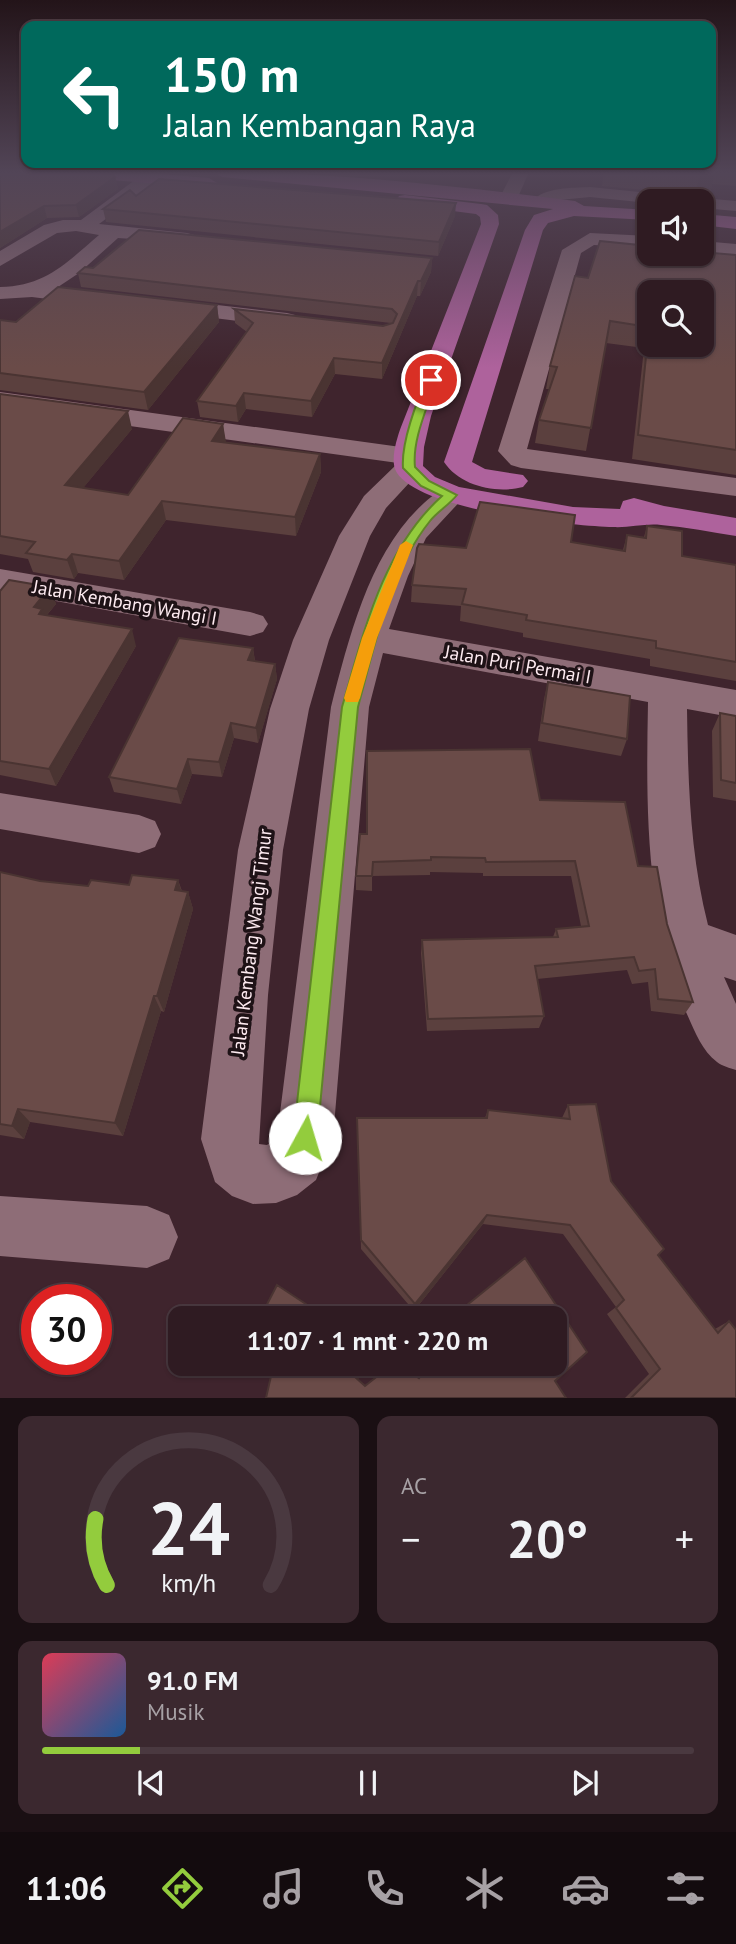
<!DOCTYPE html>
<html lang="id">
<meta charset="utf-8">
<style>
:root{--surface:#2f1b22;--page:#3b282f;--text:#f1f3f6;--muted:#a7a1a5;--line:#4a3940;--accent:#93cc3d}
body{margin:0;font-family:"PT Sans",sans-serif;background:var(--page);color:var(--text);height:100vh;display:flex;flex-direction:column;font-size:26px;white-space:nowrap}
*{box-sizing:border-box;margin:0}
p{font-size:23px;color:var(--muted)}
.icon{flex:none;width:38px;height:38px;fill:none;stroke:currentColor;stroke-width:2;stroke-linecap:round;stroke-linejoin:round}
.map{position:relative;height:1398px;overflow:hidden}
.side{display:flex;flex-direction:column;gap:18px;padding:18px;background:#1a0f13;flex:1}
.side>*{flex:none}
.banner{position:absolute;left:21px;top:21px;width:695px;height:147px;border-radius:14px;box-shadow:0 2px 5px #0004,0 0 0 2px var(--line);background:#00695c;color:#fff;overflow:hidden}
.buttons{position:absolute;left:637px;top:189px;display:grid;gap:14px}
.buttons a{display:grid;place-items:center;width:77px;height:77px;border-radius:14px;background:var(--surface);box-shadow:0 2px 5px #0004,0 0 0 2px var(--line);font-size:35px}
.speed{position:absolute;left:21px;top:1284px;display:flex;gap:14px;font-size:35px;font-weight:700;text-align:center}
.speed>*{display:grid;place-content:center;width:91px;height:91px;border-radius:50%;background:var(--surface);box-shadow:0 2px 5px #0004,0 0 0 2px var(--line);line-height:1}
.speed .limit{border:10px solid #d22;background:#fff;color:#111}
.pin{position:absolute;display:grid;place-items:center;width:60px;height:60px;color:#fff;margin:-30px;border:4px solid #fff;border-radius:50%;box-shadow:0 2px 7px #0007}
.me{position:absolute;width:77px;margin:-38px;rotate:6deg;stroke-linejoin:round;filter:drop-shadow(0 0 5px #0008)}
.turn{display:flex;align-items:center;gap:24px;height:147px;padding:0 28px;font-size:32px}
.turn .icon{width:91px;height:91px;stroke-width:2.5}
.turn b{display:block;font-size:49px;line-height:60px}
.big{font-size:52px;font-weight:700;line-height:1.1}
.side .card{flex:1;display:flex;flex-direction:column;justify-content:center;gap:10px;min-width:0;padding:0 24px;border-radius:14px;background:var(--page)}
.side .dial{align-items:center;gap:0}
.dial svg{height:182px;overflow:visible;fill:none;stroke:var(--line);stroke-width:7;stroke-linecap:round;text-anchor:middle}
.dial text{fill:var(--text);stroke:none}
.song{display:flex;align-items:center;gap:21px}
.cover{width:84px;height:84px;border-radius:10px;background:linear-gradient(135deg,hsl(350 70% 55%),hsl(210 70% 35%))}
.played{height:7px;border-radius:4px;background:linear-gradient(90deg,var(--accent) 15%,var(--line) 15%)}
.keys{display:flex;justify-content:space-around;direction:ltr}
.heat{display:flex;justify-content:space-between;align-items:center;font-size:38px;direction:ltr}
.side .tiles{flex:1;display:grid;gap:18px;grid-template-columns:1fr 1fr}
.card:last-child{grid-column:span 2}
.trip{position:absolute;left:168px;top:1306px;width:399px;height:70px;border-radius:14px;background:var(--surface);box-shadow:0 2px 5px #0004,0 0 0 2px var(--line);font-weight:700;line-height:70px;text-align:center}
.dock{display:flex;height:112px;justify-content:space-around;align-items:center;background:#130b0e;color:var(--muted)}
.dock .icon{width:49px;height:49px}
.dock .selected{color:var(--accent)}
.dock b{font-size:32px;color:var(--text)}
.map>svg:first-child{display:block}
</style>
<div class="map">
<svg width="736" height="1398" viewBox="0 0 736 1398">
<rect width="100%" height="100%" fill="#3f242d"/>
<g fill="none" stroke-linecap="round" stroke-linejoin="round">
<path fill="#8e6d77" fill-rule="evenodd" d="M513,172H529L518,197L509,202L500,197Z
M149,173L155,174L157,178L155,182L99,224L187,233L194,235L197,239L194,243L118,238L79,273L58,287L111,294L114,299L111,304L103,306L32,297L0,299V287C46,286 66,263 99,235L76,231L57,233L0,266V251L44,225L63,220H81L143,174Z
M590,187L679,196L688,201L649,203L590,197L559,200L541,206L532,201C545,187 572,188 590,187Z
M702,198L736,201V211L702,208V201H694Z
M590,233L649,236V248L594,245L581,253L527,449L736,478V496L521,468L511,465L498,451L562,250Z
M702,241L736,244V256L702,253Z
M166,299L287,313L295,315L298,320L295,325L287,327L158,311L155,306L158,301Z
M0,392L408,448L418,450L422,456L418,462L423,468L386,508L370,536L329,640L309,709L283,850L268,995L259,1144L267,1145L277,1137L331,707C349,638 369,553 424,503C437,492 444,484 462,489L466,495L426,538L408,576L389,629L736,690V718L687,709C688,782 690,854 708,925L736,935V981L724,977L736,1004V1070C730,1068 722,1066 717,1062C701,1050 694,1029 686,1012C645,913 646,808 648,702L383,653L369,707L333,1138L316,1180L297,1195L276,1203L253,1204L232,1196L215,1182L201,1139L238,850L270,709L293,640L339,536L364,496L398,463L0,408Z
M0,569L250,612L263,616L268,624L263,632L250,636L0,591Z
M0,793L139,815L155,821L161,834L155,847L139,853L0,829Z
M0,1196L147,1206L169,1215L178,1237L169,1259L147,1268L0,1256Z"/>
<path fill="#ae629c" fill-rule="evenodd" d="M67,172H135L209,178L217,183L209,188L75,177Z
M214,172C334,172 455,186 575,201L584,206L649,210V220L574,216L548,223L543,230L472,462L485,469L523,475L528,481L523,487C496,494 460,486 444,462L525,230L534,215L553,209L222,177Z
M405,195L481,204L487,205L498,215L499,224L431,416L424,447L423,466L435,477L459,487L573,507L620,509L623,501L634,498L664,506L736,518V536C711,532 686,527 661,525C646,523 629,528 613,527C572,526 411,510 395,469C391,457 397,438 401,427L481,224L480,217L476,214L399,204L396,200L399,196Z
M702,214L736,217V229L702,225Z"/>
</g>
<path fill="#5b403e" d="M0,172L115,177L118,189L79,217L47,218L0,248Z
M604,172H736V186L712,184L709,196L694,198L679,193L602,186Z
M136,196L455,216L438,256L106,222L103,209Z
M736,255V475L632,459L644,348L606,343L586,451L535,443L539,420L550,389H546L550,366L588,278Z
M432,258L431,272L420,296H417L382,379L335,374L312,417L246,409L238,422L200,417L197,401L247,332L235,323L234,309L383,326L391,323L81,287L78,273L93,268Z
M217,305L219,322L148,410L0,390V320L16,322Z
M0,394L132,429L83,488L128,495L223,424L225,442L320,454L321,472L296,536L166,520L124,580L78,573L74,579L33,572L28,559L0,554Z
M647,526L682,556L736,565V681L650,666V659L523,637V633L460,621L461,606L411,602L412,585L466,548L623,550L627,535L644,537Z
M50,587L56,604L47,615L136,646L56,786L0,775V591Z
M253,648L255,661L275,664L277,679L258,743L234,738L222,777L192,774L181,804L114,792L109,777Z
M548,682L627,739L621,756L538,741L544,699Z
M720,713L736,716V801L713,797L712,731Z
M540,800L638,866L667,924L693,1002L684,1015L651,1011L648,982L632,984L627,970L537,979L544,1016L539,1028L427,1031L421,953L422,940L553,937L556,929L581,926L571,876H483V873L430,872V875L372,876V891L356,890V876L367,834Z
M0,872L40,881L88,886L129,885L178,880L182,891L188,892L193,909L164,1012L161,1011L123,1136L30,1122L24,1139L0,1135Z
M568,1105L611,1181L658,1255L715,1329L729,1321L736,1398H625L649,1374L607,1314L616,1307L563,1234L483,1224L414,1311L361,1249L357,1118H485L488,1110L562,1118Z"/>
<path fill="#4a3432" d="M715,172L709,196L694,198L700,174Z
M115,177L118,189L79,217L76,205Z
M456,203L455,216L438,256L439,242Z
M44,206L47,218L0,248V232Z
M432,258L431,272L420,296L421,281Z
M418,281L417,296L382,379V363Z
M217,305L219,322L148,410L144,392Z
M334,358L335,374L312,417L311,401Z
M244,393L246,409L238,422L236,406Z
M128,411L132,429L70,504L65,485Z
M223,424L226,442L215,459L212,441Z
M320,454L321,472L296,536L295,517Z
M162,501L166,520L124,580L119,561Z
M72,554L78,573L74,579L67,560Z
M50,587L56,604L45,617L48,625L34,607Z
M132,629L136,646L56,786L49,769Z
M253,648L255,663L248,660Z
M275,664L277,679L258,743L256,728Z
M231,723L234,738L222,777L219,762Z
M188,759L192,774L181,804L177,789Z
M178,880L183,897L175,890Z
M188,892L193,909L164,1012L157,996Z
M154,996L161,1011L123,1136L115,1123Z
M18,1109L30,1122L24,1139L12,1126Z
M487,1215L483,1224L414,1311L415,1304Z
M368,1363H372L356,1382V1378Z"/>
<path fill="#6a4b48" stroke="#4a3432" stroke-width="2" fill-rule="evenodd" d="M0,172H88L112,174L115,177L76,205L44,206L0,232Z
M692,172H715L700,174Z
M159,179L456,203L439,242L103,209L130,190L136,196Z
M139,230L432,258L421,281H418L382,363L334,358L311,401L244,393L236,406L197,401L253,323L234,309L383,326L393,323L397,314L392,309L78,273L85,267L93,268Z
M600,241L649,246V254H702V252L736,255V450L638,435L649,327L610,321L591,428L539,420L557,367L550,366L575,276L588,278ZM649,292H702V345H649Z
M58,287L217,305L144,392L0,373V320L16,322Z
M0,394L128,411L65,485L128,495L183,418L223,424L212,441L320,454L295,517L162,501L119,561L72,554L67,560L26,553L35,542L0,536Z
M480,502L575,515L571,542L625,551L627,535L646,538L647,526L682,531V556L736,565V662L656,648V641L526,620L527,615L462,604L466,589L412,585L417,548L419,544L466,548Z
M9,580L50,587L34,607L42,609L39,614L132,629L49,769L0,761V591Z
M179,638L253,648L248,660L275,664L256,728L231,723L219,762L188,759L177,789L109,777Z
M548,682L630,696L627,739L542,723Z
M720,713L736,716V783L721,780Z
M530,749L540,800L625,802L638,866L657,867L667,924L693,1002L658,999L655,969L639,971L634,957L535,966L544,1016L428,1019L422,940L558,937L556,929L589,926L575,861L486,862L485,858L431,857V860L373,862L372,876H356L360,834H367V751Z
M0,872L40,881L88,886L91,880L129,885L132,875L178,880L175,890L188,892L157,996H154L115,1123L18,1109L12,1126L0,1124Z
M596,1104L611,1181L664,1249L658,1255L718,1333L729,1321L736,1330V1398H631L660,1369L616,1308L624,1300L570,1225L487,1215L415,1304L361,1240L357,1118H487L488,1110L570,1119L568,1105Z
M525,1258L587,1352L555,1381L566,1398H266L274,1363H368L356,1378L365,1386L394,1363H402L401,1366L419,1378L429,1363H555V1318H451Z
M277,1285L327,1318H260Z"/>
<linearGradient id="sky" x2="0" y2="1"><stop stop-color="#231419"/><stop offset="0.47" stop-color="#524557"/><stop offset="1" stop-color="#524557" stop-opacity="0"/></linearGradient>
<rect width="736" height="368" fill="url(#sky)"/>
<path fill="#93cc3d" stroke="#608528" stroke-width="2" d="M428,378L436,380C428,407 412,439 415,467L429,481L457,495C449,505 437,512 430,521C389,572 375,645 358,707L317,1138L313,1146L305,1149L297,1146L293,1138L342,707C364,632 382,550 442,496L421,486L403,468C401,444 416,401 428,378Z"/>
<path fill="#f59e0b" d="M406,541L413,545L377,638L360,698L358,702H346L344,698L362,638L400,545Z"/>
<g text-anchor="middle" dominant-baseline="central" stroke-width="7" stroke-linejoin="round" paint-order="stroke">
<g font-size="19" fill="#fdeaf0" stroke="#1e1216">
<text transform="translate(125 602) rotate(10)">Jalan Kembang Wangi I</text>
<text transform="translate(518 664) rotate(10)">Jalan Puri Permai I</text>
<text transform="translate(251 942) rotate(-83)">Jalan Kembang Wangi Timur</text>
</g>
</g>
</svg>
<div class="buttons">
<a><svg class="icon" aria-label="sound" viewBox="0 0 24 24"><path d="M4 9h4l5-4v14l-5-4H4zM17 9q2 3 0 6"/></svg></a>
<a><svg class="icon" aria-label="search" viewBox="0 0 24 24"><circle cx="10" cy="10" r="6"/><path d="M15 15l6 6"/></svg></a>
</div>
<div class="speed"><div class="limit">30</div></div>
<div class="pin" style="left:431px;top:380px;background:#d93025"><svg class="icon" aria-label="arrive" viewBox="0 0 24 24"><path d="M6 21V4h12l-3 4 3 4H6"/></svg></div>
<svg class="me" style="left:305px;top:1138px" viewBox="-20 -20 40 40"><circle r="19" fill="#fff"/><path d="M0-13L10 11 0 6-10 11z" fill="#93cc3d"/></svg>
<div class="trip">11:07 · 1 mnt · 220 m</div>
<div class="banner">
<div class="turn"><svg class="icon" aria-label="left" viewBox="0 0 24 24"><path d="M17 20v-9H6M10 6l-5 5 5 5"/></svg><div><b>150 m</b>Jalan Kembangan Raya</div></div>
</div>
</div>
<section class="side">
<div class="tiles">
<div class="card dial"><svg viewBox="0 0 100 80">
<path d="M14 69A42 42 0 1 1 86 69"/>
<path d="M14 69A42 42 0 0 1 9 40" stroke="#93cc3d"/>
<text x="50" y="56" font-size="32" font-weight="700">24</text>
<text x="50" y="72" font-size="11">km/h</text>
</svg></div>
<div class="card"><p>AC</p>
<div class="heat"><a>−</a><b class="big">20°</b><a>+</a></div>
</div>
<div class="card">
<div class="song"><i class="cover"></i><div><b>91.0 FM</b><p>Musik</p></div></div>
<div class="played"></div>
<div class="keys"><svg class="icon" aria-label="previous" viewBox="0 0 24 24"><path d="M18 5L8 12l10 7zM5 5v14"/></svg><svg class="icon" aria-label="pause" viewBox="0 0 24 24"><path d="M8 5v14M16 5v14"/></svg><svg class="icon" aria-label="next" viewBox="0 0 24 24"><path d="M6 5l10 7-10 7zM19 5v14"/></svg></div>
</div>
</div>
</section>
<nav class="dock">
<b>11:06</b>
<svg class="icon selected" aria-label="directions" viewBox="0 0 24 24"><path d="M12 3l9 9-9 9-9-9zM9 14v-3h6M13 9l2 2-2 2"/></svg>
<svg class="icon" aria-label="music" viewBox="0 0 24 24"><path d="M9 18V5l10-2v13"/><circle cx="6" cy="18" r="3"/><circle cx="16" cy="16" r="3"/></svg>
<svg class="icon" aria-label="phone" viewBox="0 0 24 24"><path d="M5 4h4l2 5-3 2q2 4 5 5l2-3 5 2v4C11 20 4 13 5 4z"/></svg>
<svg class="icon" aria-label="climate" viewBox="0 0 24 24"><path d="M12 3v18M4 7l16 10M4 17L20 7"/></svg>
<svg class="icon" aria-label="car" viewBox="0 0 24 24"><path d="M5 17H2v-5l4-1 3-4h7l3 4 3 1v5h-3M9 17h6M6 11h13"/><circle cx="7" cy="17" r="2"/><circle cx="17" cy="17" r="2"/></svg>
<svg class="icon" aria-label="filters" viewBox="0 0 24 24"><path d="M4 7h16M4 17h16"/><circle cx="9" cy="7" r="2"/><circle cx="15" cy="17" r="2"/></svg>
</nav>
